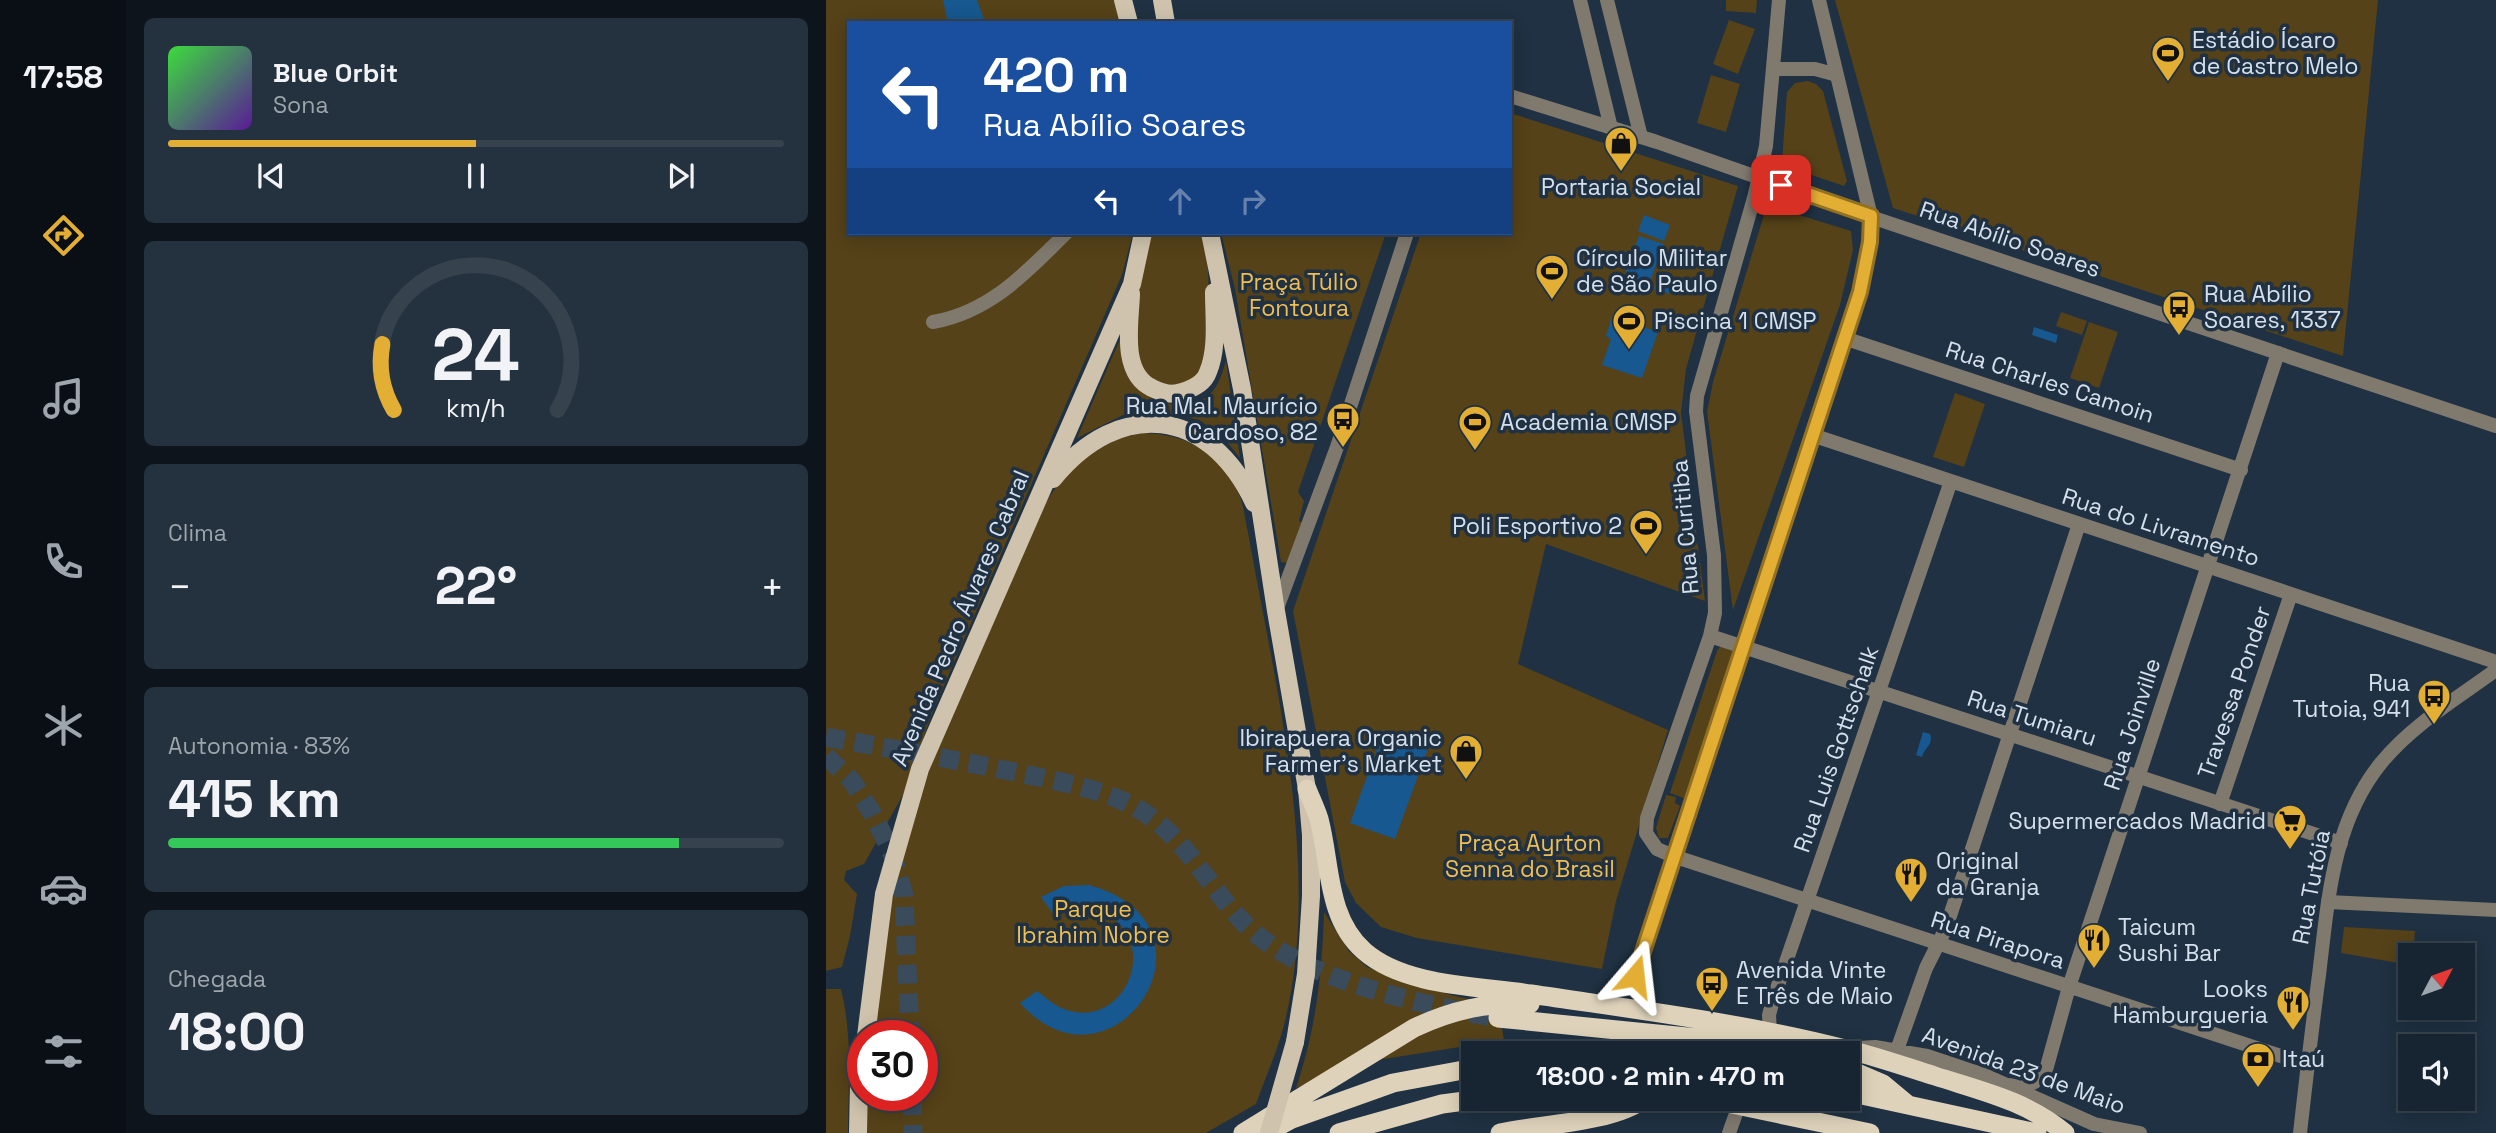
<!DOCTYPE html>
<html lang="pt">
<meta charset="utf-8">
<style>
:root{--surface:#172532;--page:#24313e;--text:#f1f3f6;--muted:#9ea5ac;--line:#36424d;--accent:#e3ae34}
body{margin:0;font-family:"Space Grotesk",sans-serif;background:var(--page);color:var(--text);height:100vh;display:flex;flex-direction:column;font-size:26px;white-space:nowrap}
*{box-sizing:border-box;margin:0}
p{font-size:23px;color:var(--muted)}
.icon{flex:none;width:38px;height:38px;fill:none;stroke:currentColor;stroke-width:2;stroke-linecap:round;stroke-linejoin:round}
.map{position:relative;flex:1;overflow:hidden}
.sheet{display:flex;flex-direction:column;gap:18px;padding:18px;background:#0d141c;width:700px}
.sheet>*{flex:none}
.top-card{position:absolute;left:21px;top:21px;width:665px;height:214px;border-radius:0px;box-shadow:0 4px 18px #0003,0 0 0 2px var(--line);background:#1a4fa0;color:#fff;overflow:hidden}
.needle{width:46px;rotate:49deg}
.tools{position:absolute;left:1572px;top:943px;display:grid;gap:14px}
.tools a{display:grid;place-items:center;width:77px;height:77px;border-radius:0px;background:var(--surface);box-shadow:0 4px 18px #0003,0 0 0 2px var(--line);font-size:35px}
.speed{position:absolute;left:21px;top:1020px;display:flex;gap:14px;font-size:35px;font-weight:700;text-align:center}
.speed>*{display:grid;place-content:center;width:91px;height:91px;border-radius:50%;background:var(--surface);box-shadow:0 4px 18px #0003,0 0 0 2px var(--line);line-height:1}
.speed .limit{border:10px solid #d22;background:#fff;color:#111}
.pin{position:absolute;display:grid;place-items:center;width:60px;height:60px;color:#fff;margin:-30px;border-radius:14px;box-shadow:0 4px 10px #0006}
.me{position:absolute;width:77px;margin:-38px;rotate:17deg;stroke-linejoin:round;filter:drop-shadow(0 0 5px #0008)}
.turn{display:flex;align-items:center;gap:24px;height:147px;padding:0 21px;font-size:32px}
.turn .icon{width:91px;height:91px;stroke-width:2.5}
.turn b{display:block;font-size:49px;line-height:60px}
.lanes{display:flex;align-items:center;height:66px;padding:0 21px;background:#0003;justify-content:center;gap:35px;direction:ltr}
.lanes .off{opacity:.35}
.big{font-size:52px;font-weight:800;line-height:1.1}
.sheet .widget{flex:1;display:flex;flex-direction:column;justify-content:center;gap:10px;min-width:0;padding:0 24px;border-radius:10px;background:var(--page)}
.sheet .dial{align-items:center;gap:0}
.dial svg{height:182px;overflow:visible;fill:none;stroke:var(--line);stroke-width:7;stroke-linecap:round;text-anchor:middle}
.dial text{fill:var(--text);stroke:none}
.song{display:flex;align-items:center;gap:21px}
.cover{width:84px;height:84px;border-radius:10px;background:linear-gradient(135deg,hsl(120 70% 55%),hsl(270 70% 35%))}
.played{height:7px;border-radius:4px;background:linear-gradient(90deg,var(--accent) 50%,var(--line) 50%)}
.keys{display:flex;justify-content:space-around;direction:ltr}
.heat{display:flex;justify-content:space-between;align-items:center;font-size:38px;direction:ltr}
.charge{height:10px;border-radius:5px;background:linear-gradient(90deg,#34c759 83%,var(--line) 0)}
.trip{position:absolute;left:635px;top:1041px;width:399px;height:70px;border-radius:0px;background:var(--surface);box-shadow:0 4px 18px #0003,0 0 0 2px var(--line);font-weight:800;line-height:70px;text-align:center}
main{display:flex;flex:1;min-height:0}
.tabs{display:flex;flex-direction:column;width:126px;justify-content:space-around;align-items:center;background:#090f14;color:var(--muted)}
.tabs .icon{width:49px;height:49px}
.tabs .on{color:var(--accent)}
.tabs b{font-size:32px;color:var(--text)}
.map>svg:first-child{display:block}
</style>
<main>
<nav class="tabs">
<b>17:58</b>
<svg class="icon on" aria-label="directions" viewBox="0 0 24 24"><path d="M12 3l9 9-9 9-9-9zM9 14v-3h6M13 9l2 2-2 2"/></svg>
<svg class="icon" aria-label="music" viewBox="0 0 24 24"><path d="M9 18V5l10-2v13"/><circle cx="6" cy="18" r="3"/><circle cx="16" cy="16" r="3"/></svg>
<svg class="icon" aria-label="phone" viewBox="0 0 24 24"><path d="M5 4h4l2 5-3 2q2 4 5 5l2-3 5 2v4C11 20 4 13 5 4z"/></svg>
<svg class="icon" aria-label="climate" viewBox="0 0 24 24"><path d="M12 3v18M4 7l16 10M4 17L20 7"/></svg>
<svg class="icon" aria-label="car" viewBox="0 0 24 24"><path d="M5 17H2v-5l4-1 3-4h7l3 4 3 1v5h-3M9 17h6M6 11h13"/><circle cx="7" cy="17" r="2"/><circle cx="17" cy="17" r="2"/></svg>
<svg class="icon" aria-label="filters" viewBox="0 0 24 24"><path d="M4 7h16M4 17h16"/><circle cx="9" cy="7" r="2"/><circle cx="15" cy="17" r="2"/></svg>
</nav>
<section class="sheet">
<div class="widget">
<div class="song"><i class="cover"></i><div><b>Blue Orbit</b><p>Sona</p></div></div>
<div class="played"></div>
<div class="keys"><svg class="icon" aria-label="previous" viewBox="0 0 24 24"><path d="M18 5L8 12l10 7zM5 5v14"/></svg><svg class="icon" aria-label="pause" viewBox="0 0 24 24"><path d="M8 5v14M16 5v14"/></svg><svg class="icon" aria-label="next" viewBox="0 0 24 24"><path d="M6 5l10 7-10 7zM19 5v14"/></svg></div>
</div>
<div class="widget dial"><svg viewBox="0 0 100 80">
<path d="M14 69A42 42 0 1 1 86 69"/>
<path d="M14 69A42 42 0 0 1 9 40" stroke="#e3ae34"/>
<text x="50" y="56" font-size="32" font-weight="700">24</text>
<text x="50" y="72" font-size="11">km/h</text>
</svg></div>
<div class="widget"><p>Clima</p>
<div class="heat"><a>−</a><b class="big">22°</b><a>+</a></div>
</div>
<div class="widget"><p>Autonomia · 83%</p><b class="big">415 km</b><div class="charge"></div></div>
<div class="widget"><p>Chegada</p><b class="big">18:00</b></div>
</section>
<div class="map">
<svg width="1670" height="1133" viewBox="0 0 1670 1133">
<rect width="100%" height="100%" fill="#1f3142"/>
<path fill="#554218" d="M0,0H289L295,23H23V233H307L296,275L107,711L78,793L38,864L20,871L18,880L31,894L24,936L16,967L0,971Z
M900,0H931L930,13L900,11Z
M1009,0H1552L1517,356L1067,208Z
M903,20L929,29L912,74L887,64Z
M885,75L914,84L900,132L871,123Z
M982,81L990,84L997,91L1021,181L1018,186L959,166L956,162L961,92L969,83Z
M684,113L912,186L860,369L855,413L879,601L720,544L692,664L842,730L790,901L776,969L591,938L555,927L530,903L519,882L467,611L595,233H684Z
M941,205L1025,231L1027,250L1014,305L907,610L881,412L887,382Z
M320,233H378C385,278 384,327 377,372L351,388L319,377L308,337L311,283Z
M395,233H560L472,492L478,501L473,521L477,523L462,563L455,562L409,289Z
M1235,312L1261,321L1256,335L1230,326Z
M1263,322L1292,332L1273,388L1244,378Z
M295,337C296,350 295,364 301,375C316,401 359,415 383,395C393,386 396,373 400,361L414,458L397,437L373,420L337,412L299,414L251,438Z
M1129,393L1159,404L1138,467L1107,457Z
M317,433C360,434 396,452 413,494C418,506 419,520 422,532C449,686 498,875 457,1029C450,1054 439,1079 430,1104L380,1133H35L37,1096H96V1036H43L63,897L101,775L219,504C243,465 271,440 317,433Z
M896,644L903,646L907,652L860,799L844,793L891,651Z
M840,795L850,797L849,803L854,806L842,838H833L830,828Z
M498,912L523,951L541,967L625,995L672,1006L678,1040L539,1062L470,1088C490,1028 496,976 498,912Z
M1518,927L1589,931L1587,955L1584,956V965L1515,953Z
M0,989H15C27,1038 22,1083 22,1133H0Z"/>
<path fill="#16588f" d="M117,0H151L159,23H122Z
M818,215L844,225L838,241L812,231Z
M813,236L838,244L821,289L797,280Z
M839,271L849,278L844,294L828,289L831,281Z
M786,316L832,332L816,378L776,365L785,339L780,336Z
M1208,327L1232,335L1230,343L1206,335Z
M558,730L603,746L569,839L524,823Z
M1097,732L1104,734C1108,745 1098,748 1096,757L1090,755Z
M263,885C408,925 287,1107 194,1003L211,991C221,999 231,1008 244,1011C299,1025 332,947 284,916C266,904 248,906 228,915L215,897L238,886Z"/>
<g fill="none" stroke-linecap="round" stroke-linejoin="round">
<path stroke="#3a4b5c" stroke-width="19" stroke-dasharray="19 10" stroke-linecap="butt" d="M0,737C66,749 132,760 198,774C234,782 272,788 305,805C358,832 378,882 417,922C474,981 595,1004 672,1018
M0,756L26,781L46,813L66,853L78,895L84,1036
M86,1096L87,1133"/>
<path stroke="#7f796e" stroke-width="14" d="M754,0L785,128
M781,0L815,137
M953,0L940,146L928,198L871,396L870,411L888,555L889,613L884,636L821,818L820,833L831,849L847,856L1482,1065
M947,69H989L1011,75
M107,322C164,312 201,272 240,233
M1018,338L1415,470
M986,435L1670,662
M884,636L1515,843
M1394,804L1465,594
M1502,902L1670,910
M820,1011L809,983V971L1034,292L1044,242L1045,217L993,0
M944,1032L943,1015L947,1000L1125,481
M1033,1048L1049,1047L1101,1056L1158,1075L1268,1124L1314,1133
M1071,1050L1100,968L1120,928L1253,524
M1184,1085C1199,1088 1212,1084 1220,1070L1243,987L1452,353
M903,1133L913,1105"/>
<path stroke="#7f796e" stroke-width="14" d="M684,96L831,142L1045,217L1670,426
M450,611L511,447L581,233
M1474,1133C1480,1080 1486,1027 1493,975C1502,902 1506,823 1555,763C1586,725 1630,699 1670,670"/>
<path stroke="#cfc3ad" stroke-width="18" d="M297,0L303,23
M336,0L340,23
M384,233L416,389L450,611L481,789L485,835V896L480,974L469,1042
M305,294C304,323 294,373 326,388C334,392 344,395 352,393C364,390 378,384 382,372C392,349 388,317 388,292
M227,479C294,397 383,407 428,503
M40,1036L58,894L94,769L306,284L317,233
M32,1133L33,1082L37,1062"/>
<path stroke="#ded2ba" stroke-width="19" d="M481,789C485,799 490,809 493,819C505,864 500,917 538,951C579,987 654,986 705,994C811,1010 919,1023 1023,1050C1052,1057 1080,1067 1109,1076C1155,1091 1201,1101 1239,1133
M672,1018L911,1042L959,1054
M1022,1069L1057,1084L1081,1104
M1022,1092L1211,1133
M882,1099L1044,1133
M417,1133L588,1028C626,1010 662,1002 704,1004
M440,1133L466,1119L567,1083L648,1068
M513,1133L616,1104L654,1099
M674,1133C715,1124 785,1123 818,1099"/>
<path stroke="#cfc3ad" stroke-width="18" d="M443,1133L469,1042"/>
</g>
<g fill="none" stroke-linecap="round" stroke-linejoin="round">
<defs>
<path id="route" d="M809,976L1034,292L1044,242L1045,216L955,185"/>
</defs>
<use href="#route" stroke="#947122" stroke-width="18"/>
<use href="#route" stroke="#e3ae34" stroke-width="12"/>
</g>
<defs>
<symbol id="stadium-pin" viewBox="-11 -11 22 30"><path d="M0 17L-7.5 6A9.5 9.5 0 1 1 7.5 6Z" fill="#e3ae34" stroke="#1f3142"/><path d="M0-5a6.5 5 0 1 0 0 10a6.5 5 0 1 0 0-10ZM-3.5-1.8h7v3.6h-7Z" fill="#111"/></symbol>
<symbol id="shop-pin" viewBox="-11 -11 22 30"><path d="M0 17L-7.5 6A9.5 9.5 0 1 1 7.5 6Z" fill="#e3ae34" stroke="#1f3142"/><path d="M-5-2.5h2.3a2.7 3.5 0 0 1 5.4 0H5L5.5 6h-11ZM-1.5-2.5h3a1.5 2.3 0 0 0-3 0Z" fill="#111"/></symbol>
<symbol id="bus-pin" viewBox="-11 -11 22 30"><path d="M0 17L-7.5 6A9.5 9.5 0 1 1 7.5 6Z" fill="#e3ae34" stroke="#1f3142"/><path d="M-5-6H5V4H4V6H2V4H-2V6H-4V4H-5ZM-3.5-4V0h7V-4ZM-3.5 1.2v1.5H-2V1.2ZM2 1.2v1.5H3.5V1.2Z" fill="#111"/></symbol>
<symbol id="supermarket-pin" viewBox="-11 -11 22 30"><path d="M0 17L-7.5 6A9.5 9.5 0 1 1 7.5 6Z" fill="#e3ae34" stroke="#1f3142"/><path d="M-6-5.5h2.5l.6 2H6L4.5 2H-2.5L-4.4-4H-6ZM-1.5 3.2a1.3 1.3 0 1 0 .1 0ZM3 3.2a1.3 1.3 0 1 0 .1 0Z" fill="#111"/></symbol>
<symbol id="restaurant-pin" viewBox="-11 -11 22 30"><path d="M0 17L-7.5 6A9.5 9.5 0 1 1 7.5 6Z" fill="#e3ae34" stroke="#1f3142"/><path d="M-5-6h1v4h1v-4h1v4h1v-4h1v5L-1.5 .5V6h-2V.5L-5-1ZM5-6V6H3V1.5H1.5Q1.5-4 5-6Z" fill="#111"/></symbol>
<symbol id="bank-pin" viewBox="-11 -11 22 30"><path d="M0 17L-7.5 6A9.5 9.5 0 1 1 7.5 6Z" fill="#e3ae34" stroke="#1f3142"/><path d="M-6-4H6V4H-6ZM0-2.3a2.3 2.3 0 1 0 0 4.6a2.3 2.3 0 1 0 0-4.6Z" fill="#111"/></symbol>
</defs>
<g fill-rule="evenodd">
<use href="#stadium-pin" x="1323" y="34" width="38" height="52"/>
<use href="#shop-pin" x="776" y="124" width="38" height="52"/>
<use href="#stadium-pin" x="707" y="252" width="38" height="52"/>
<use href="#bus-pin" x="1334" y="288" width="38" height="52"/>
<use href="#stadium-pin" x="784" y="302" width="38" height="52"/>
<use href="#bus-pin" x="498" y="400" width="38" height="52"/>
<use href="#stadium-pin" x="630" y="403" width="38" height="52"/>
<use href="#stadium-pin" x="801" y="507" width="38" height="52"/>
<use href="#bus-pin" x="1589" y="677" width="38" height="52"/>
<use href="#shop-pin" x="621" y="732" width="38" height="52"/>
<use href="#supermarket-pin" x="1445" y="802" width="38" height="52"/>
<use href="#restaurant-pin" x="1066" y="855" width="38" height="52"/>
<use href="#restaurant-pin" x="1249" y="921" width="38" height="52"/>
<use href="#bus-pin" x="867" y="964" width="38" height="52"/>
<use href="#restaurant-pin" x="1448" y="983" width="38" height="52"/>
<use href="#bank-pin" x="1413" y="1040" width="38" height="52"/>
</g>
<g text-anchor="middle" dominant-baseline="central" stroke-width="7" stroke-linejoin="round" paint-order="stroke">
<g font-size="23" fill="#d5e0ec" stroke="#1f3142" text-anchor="start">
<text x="1366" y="40">Estádio Ícaro<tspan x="1366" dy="26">de Castro Melo</tspan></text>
<text x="795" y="187" text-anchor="middle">Portaria Social</text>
<text x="750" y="258">Círculo Militar<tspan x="750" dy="26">de São Paulo</tspan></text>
<text x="1378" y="294">Rua Abílio<tspan x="1378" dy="26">Soares, 1337</tspan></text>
<text x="828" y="321">Piscina 1 CMSP</text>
<text x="492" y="406" text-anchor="end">Rua Mal. Maurício<tspan x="492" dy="26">Cardoso, 82</tspan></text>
<text x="674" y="422">Academia CMSP</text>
<text x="796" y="526" text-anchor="end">Poli Esportivo 2</text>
<text x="1584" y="683" text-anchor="end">Rua<tspan x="1584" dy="26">Tutoia, 941</tspan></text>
<text x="616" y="738" text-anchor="end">Ibirapuera Organic<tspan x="616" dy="26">Farmer's Market</tspan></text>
<text x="1440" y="821" text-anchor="end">Supermercados Madrid</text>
<text x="1110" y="861">Original<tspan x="1110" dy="26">da Granja</tspan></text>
<text x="1292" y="927">Taicum<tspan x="1292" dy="26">Sushi Bar</tspan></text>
<text x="910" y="970">Avenida Vinte<tspan x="910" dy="26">E Três de Maio</tspan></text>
<text x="1442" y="989" text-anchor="end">Looks<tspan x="1442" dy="26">Hamburgueria</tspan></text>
<text x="1456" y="1059">Itaú</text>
</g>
<g font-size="23" fill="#d5e0ec" stroke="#1f3142">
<text transform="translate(1184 239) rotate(19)">Rua Abílio Soares</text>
<text transform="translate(1224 382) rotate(18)">Rua Charles Camoin</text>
<text transform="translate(859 527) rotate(-95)">Rua Curitiba</text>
<text transform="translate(1335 527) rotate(18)">Rua do Livramento</text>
<text transform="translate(134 618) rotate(-67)">Avenida Pedro Álvares Cabral</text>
<text transform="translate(1408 692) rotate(-71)">Travessa Ponder</text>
<text transform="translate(1206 718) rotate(18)">Rua Tumiaru</text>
<text transform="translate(1306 724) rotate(-72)">Rua Joinville</text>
<text transform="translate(1010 749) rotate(-71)">Rua Luis Gottschalk</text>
<text transform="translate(1485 887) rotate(-79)">Rua Tutóia</text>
<text transform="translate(1172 940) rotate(18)">Rua Pirapora</text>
<text transform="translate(1198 1070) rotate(20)">Avenida 23 de Maio</text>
</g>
<g font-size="23" fill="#f2be4e" stroke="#1f3142">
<text x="473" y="282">Praça Túlio<tspan x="473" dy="26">Fontoura</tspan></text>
<text x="704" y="843">Praça Ayrton<tspan x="704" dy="26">Senna do Brasil</tspan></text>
<text x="267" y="909">Parque<tspan x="267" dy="26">Ibrahim Nobre</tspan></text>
</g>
</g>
</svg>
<div class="tools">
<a><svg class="needle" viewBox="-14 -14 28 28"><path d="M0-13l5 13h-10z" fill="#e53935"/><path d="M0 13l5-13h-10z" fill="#9ea5ac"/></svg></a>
<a><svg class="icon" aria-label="sound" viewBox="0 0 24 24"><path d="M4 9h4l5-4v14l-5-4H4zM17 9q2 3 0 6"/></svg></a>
</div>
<div class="speed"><div class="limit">30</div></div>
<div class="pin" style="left:955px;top:185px;background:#d93025"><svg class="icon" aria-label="arrive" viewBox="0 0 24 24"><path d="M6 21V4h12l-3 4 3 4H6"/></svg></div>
<svg class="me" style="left:809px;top:976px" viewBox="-20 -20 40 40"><path d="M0-17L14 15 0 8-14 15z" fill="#e3ae34" stroke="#fff" stroke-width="4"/></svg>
<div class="trip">18:00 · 2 min · 470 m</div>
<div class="top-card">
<div class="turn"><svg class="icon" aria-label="left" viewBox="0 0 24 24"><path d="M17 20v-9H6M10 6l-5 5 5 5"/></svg><div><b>420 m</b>Rua Abílio Soares</div></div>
<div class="lanes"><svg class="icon" aria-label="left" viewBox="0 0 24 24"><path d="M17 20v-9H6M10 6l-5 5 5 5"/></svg><svg class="icon off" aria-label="ahead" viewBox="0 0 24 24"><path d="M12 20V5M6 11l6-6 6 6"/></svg><svg class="icon off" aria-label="right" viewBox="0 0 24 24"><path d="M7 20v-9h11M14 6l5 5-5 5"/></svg></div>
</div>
</div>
</main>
